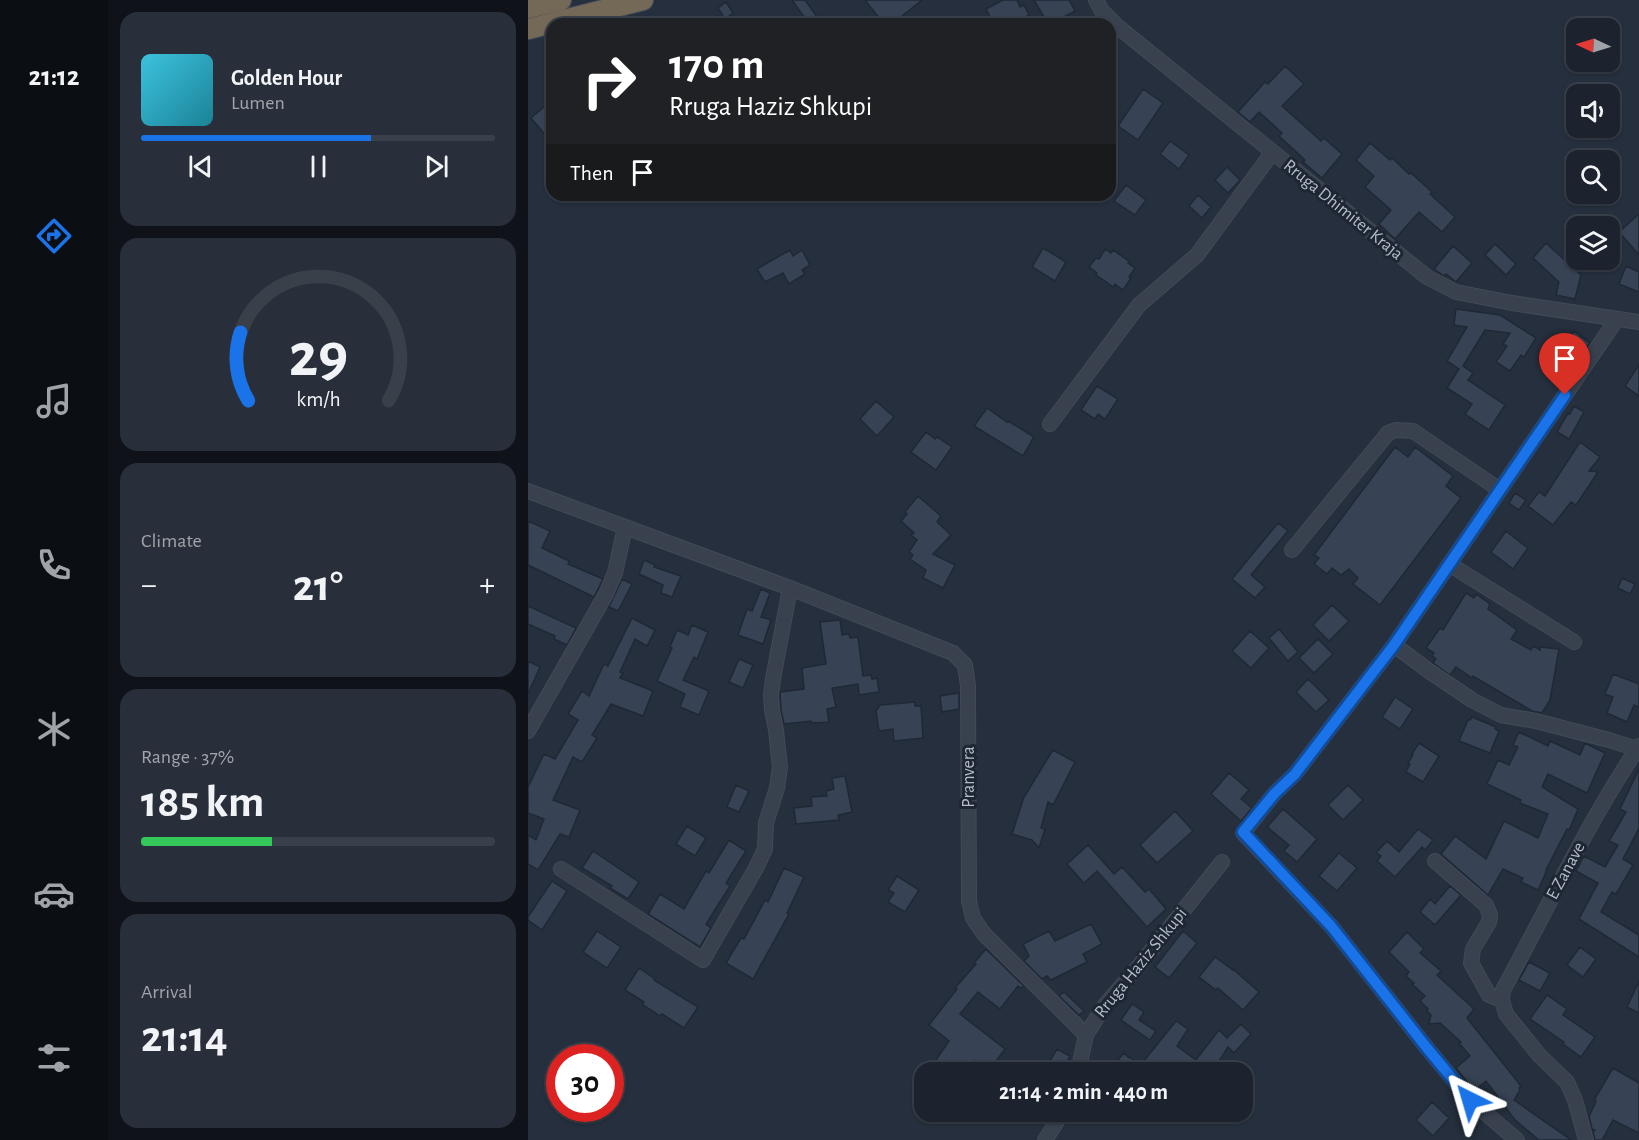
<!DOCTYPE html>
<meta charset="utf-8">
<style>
:root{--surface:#1c232e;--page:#292f3a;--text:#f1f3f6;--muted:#a0a4aa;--line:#3a404a;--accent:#1a73e8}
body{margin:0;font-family:"Alegreya Sans",sans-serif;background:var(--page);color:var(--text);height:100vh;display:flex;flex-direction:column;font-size:22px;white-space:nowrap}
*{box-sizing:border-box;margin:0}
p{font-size:20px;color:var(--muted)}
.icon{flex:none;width:33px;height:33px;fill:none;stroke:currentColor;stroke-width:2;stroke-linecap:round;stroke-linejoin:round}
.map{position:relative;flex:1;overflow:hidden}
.drawer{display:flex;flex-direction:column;gap:12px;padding:12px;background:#0f1319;width:420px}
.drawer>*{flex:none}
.guide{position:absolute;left:18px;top:18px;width:570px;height:183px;border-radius:18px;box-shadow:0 2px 4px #0004,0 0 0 2px var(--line);background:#202124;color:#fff;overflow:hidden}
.needle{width:39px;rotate:274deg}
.tools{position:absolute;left:1038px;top:18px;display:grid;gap:12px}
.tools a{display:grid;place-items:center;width:54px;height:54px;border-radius:12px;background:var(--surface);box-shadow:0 2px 4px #0004,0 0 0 2px var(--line);font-size:30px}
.speed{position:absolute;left:18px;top:1044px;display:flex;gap:12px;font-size:30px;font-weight:700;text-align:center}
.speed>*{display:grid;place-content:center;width:78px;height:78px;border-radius:50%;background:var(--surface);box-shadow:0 2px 4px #0004,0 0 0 2px var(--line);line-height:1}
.speed .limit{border:9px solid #d22;background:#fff;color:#111}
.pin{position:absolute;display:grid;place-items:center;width:51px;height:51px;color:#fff;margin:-62px -26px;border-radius:50% 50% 50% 0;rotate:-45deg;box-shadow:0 0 6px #0007}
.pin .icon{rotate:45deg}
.me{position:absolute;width:66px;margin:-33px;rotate:320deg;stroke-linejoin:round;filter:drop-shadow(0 0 4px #0008)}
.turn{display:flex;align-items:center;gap:21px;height:126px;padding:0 24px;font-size:27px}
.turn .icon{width:78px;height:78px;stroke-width:2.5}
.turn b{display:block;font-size:42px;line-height:51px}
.then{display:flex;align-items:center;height:57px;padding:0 24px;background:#0003;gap:12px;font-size:22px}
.big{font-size:45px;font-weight:700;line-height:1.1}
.drawer .widget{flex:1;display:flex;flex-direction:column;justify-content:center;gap:9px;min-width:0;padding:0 21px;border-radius:18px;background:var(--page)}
.drawer .dial{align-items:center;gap:0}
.dial svg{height:156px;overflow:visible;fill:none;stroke:var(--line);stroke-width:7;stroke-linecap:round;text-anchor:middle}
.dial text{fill:var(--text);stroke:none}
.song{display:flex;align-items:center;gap:18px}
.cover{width:72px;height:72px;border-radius:9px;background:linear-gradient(135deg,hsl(190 70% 55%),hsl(190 70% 35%))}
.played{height:6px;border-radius:3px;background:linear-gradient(90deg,var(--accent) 65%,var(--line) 65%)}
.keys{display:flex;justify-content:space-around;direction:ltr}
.heat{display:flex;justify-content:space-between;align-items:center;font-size:33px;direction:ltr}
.charge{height:9px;border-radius:4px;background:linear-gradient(90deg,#34c759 37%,var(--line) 0)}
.trip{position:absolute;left:386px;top:1062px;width:339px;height:60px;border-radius:18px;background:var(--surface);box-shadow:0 2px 4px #0004,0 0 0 2px var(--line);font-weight:700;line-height:60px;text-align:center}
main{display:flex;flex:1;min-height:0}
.menu{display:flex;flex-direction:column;width:108px;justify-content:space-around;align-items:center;background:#0b0e12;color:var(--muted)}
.menu .icon{width:42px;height:42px}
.menu .on{color:var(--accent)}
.menu b{font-size:27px;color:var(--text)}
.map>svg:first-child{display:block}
</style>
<main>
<nav class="menu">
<b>21:12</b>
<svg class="icon on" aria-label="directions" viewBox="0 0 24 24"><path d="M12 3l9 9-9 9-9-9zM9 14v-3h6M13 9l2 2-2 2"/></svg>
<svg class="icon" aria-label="music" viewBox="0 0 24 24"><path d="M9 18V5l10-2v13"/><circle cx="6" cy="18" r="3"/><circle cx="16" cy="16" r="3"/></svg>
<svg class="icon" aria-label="phone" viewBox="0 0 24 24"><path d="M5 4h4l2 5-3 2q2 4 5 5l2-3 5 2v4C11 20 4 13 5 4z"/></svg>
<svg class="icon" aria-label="climate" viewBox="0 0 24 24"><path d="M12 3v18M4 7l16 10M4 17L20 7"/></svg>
<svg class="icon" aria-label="car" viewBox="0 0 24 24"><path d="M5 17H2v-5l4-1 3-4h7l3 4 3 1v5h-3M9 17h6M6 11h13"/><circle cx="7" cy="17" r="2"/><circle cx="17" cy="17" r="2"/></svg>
<svg class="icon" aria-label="filters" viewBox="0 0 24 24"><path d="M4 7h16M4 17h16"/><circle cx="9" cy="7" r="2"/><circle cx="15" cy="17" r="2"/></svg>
</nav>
<section class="drawer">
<div class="widget">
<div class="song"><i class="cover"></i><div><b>Golden Hour</b><p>Lumen</p></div></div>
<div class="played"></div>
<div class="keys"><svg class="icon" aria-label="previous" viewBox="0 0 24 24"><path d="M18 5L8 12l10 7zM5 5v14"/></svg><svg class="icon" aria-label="pause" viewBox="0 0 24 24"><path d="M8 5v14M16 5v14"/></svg><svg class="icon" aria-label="next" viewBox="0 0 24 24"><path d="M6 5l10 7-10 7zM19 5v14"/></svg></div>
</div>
<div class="widget dial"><svg viewBox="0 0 100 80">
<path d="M14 69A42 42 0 1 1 86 69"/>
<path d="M14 69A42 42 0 0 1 10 34" stroke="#1a73e8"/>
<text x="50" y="56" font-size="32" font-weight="700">29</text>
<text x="50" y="72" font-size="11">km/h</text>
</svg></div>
<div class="widget"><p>Climate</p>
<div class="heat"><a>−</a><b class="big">21°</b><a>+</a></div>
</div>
<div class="widget"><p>Range · 37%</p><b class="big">185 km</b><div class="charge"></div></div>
<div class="widget"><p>Arrival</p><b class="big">21:14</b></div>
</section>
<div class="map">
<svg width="1111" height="1140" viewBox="0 0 1111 1140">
<rect width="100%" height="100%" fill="#252f3d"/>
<path fill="#374354" stroke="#202835" stroke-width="1.5" d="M264,0H277L294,24H281Z
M337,0H394L364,24H356Z
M475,0H489L492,7L496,5L501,15L484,24H466L458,9Z
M506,0H541L547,11L523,24H520Z
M198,2L205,13L197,19L190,8Z
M757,66L776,84L754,106L793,141L796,138L814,154L794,178L775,162L777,160L751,136L754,133L731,112L722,122L710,112L737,82L740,84Z
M615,89L635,103L610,140L590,126Z
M24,100V143L3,118Z
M642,141L661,155L651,169L632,154Z
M842,143L862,160L864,158L881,174L883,173L904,192L902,194L927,217L914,232L891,212L867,239L851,224L863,210L837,187L846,176L828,160Z
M699,167L712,180L700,193L687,180Z
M598,185L618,200L607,215L586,201Z
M670,195L683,207L674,218L661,206Z
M1111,214V255L1091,232Z
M1018,243L1053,275L1047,299L1028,295L1031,282L1005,258Z
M967,244L988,264L978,275L957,255Z
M925,246L944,263L928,282L918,274L916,276L906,269Z
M515,248L538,262L527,281L504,267Z
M577,249L583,253L585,250L602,262L600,263L607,268L601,277L603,278L595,290L587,284L585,287L580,283L568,275L569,273L561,267L568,258L571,259Z
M262,250L265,256L274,250L282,265L274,270L277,274L261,284L255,273L237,282L229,269Z
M1098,266L1111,272V292L1091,284Z
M928,309L972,315L1008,338L996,357L993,355L982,371L968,362L979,346L975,344L982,333L957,330L935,366L945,373L940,380L977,405L961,430L937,414L944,404L919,388L931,369L919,361L939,327L926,325Z
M1046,331L1062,343L1048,363L1032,351Z
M1111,365V396L1097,386Z
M569,386L590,399L577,419L570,414L567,419L553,410Z
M348,401L366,417L349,436L332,419Z
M1046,406L1056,412L1041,439L1029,432L1040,413L1042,414Z
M459,408L479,422L480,421L506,437L495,456L446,426Z
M398,432L407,439L409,437L424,447L408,470L383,452Z
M1052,442L1072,457L1061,471L1070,472L1048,505L1043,502L1025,525L1000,506L1011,492L1017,496Z
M867,447L880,457L887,447L925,476L918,486L933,498L852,605L825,584L830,578L821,569L813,575L804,568L799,574L786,564L791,558L786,555Z
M987,493L998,500L991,510L981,503Z
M390,496L413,516L409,522L423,535L405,554L427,565L415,588L395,578L398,570L382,559L385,555L381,552L389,540L383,535L386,533L373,521L379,514L377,512Z
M0,521L22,531L14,548L41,561L40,564L75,579L66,597L0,565Z
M750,523L760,531L723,575L737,587L727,598L704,579Z
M978,531L1000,548L985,569L963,552Z
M116,560L127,565L126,567L153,576L144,597L133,593L135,585L111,574Z
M1094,578L1107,584L1102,594L1090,588Z
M94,579L104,584L90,611L81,607Z
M233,589L242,593L233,617L243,620L235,644L210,635L219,609L224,611Z
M938,593L946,598L948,594L962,604L960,609L989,630L983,639L1003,650L1005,646L1012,650V647L1031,649L1022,700L1014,713L1004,711L945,676L944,678L928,667L922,675L905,663L908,659L904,656L906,653L898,648L912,628L915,630Z
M804,605L821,621L801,641L785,625Z
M0,606L48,628L39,645L26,639L27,636L0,624Z
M104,618L127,630L119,646L107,639L92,672L95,673L92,678L125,691L115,716L83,704L64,735L69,738L54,762L45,757L25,800L52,810L41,837L32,834L10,870L0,864V835L8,840L16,819L0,813V787L16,754L27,759L50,720L40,714L54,691L61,696L76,664L80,666Z
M312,620L314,635L321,634L322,638L330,637L335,676L343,675L344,679L349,678L351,692L331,695L330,684L304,688L308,707L299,709L301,722L283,723V721L256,724L253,710L252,692L276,689L274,668L298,664L292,622Z
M164,625L180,632L169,659L166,657L155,680L181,691L171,715L152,707L157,694L129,681L144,648L142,647L149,630L160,635Z
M751,629L770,652L760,661L741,638Z
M722,631L741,648L723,668L704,651Z
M790,639L805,654L786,673L771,658Z
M211,659L225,665L215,688L201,682Z
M0,661L12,667L0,694Z
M1085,674L1111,684V707L1106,705L1099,722L1079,713L1085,697L1077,694Z
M780,679L801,700L788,712L768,692Z
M431,693V709L414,712L412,696Z
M867,697L885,709L872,729L854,717Z
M387,702V706H393L395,738L366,741L365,729L351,731L348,711L352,705Z
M944,717L968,727L967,729L971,731L962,753L931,741L940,720H942Z
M991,732L1020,746L1022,741L1052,755L1057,743L1077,753L1059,793L1020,774L1014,787L1050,809L1041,830L1039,829L1018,870H1019L1010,890L993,882L995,878L975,869L960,895L913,854L927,836L958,859L976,821L1010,838L1020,814L992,803L993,800L959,784L970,760L981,765L990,747L985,745Z
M891,743L911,756L895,782L878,772L882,764L880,763L885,755L884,754Z
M525,750L547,762L525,805L520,802L513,828L517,829L511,848L504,840L484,834L496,797Z
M1111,769V828L1095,859L1105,865L1088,894L1084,892L1073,912L1111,935V957L1051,919L1070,883L1048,871L1056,856L1077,867L1090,845L1081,841L1098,812L1092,809Z
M701,773L721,790L713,799L724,808L713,821L683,794Z
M317,776L324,812L310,815L311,820L268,824L266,808L284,806L283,797L299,796L298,791L306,789L304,778Z
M208,785L221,791L211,812L199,807Z
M820,785L835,800L815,820L800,805Z
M755,809L789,839L769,862L756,851L761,845L739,827Z
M647,811L665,831L629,863L612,845Z
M159,826L178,838L167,856L148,844Z
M890,829L905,840L897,850L894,847L867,877L849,861L853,856L848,853L859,841L871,852Z
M201,840L218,851L198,883L202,886L178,924L183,928L172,947L120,914L132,894L156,909L178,871L181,873Z
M560,845L586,874L594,867L617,892L621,889L638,909L619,927L569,871L556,883L539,864Z
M65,851L111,882L100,899L82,888L84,886L54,868Z
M811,853L829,868L809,891L791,876Z
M256,868L276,877L259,913L261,914L225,979L198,963L213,938L216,939L237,900L240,902Z
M369,876L391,890L377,912L360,902L366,893L360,890Z
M24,881L39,891L14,930L0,920V917Z
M922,886L933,895L907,925L892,912L902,899L907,904Z
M563,924L574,944L555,954L559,962L523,980L519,976L514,979L496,961L501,956L495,944L521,931L527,941Z
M69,931L93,947L79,968L55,952Z
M655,931L669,943L641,978L627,967Z
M879,932L896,949L892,953L913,971L909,975L946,1009L939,1018L993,1086L991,1088L992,1090L986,1100L1043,1140H1011L987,1120L958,1081L946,1091L928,1068L942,1056L931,1043L933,1042L912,1023L901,1024L903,1015L899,1011L900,1009L892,1001L897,996L884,984L886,983L878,976L881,972L861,952Z
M1052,947L1068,959L1055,977L1039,965Z
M458,949L496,986L493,988L490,986L472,1009L450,992L432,1014L477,1049L468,1061L485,1072H461L446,1060L438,1072H400L421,1041L401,1025L429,989L427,988L448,964L446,963Z
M687,957L705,970V969L731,992L715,1010L690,988L688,990L671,977Z
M1001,962L1022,973L1012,991L991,980Z
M111,968L127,979L126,980L170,1007L156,1028L134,1014L132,1016L114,1004L116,1002L97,990Z
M1111,981V1013L1099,1007Z
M536,992L556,1011L551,1015L531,996Z
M1019,995L1039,1009L1035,1015L1067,1037L1053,1057L1035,1044L1036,1042L1002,1019Z
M604,1004L616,1012L611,1020L628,1031L622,1040L593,1020Z
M648,1021L660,1029L649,1046L668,1060L691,1030L699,1038L713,1024L723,1034L706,1053L700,1047L684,1072H599L587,1063L596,1053L601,1058L602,1057L612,1066Z
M529,1049L542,1056L540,1060L543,1061L541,1072H535L520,1064Z
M1085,1068L1111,1083V1133L1085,1120L1074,1140H1067L1065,1132L1067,1130L1064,1129L1061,1116L1067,1104L1068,1101L1066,1100Z
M904,1102L921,1118L905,1136L888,1120Z"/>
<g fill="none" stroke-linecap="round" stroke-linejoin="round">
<defs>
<path id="minor" d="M568,0L574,11L589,26L899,277L928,292L984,303L1111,322
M522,424L611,305L669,255L744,153
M0,491L262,588L425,653L437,665L440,686L441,901L445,918L456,934L558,1035
M764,550L860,433L868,430L885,431L972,490
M921,564L1046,642
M866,645L901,671L944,700L973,715L1008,721L1081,740L1109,749
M0,731L78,594L87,573L97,527
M907,861L958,905L962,915L961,922L945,949L943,963L961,995L974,1000
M33,869L175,960L228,868L237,849L238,823L249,788L252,767L248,730L244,710L243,695L245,679L262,588
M550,1072L558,1035L577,1005L611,966L694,862
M517,1140L535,1112
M989,1140L942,1100L899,1048L803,926L715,833L747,793L767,774L866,645L1089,319
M1058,1140L1047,1100L1039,1082L1011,1055L978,1014L974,1000L975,990C1020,908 1059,823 1111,746"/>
<path id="highway" d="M0,8L33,0
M0,29L115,0"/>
</defs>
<use href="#minor" stroke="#424a57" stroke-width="16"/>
<use href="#highway" stroke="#444c59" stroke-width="22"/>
<use href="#minor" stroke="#39414e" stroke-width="14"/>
<use href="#highway" stroke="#736956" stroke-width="20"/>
</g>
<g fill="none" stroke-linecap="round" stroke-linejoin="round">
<defs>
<path id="route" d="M942,1100L899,1048L803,926L715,832L747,793L767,774L866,645L1037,395"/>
</defs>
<use href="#route" stroke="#114b97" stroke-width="15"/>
<use href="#route" stroke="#1a73e8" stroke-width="10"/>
</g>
<g text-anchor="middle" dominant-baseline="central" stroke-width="6" stroke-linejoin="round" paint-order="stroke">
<g font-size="18" fill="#b5bcc9" stroke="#1e2633">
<text transform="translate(815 210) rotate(39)">Rruga Dhimiter Kraja</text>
<text transform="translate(441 777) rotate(-90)">Pranvera</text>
<text transform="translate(1038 871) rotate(-62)">E Zanave</text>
<text transform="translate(613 963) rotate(-51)">Rruga Haziz Shkupi</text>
</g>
</g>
</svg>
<div class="tools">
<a><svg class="needle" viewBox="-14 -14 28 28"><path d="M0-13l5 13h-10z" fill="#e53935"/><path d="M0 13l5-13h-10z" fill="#a0a4aa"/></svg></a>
<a><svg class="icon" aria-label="sound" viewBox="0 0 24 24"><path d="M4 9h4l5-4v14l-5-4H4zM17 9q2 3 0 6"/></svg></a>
<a><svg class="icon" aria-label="search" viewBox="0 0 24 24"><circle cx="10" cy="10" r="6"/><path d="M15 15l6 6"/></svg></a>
<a><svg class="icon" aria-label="layers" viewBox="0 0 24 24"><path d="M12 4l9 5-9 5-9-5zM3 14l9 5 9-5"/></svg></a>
</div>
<div class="speed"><div class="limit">30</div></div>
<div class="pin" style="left:1037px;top:395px;background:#d93025"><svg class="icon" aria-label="arrive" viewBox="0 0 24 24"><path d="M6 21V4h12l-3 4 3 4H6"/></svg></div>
<svg class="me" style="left:942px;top:1100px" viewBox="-20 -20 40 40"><path d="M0-17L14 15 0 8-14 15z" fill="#1a73e8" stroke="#fff" stroke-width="4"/></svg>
<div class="trip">21:14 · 2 min · 440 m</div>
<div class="guide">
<div class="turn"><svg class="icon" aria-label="right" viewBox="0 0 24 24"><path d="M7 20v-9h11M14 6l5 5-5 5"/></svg><div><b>170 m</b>Rruga Haziz Shkupi</div></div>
<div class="then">Then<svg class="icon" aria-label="arrive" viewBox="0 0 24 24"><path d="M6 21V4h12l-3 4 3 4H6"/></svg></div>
</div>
</div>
</main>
